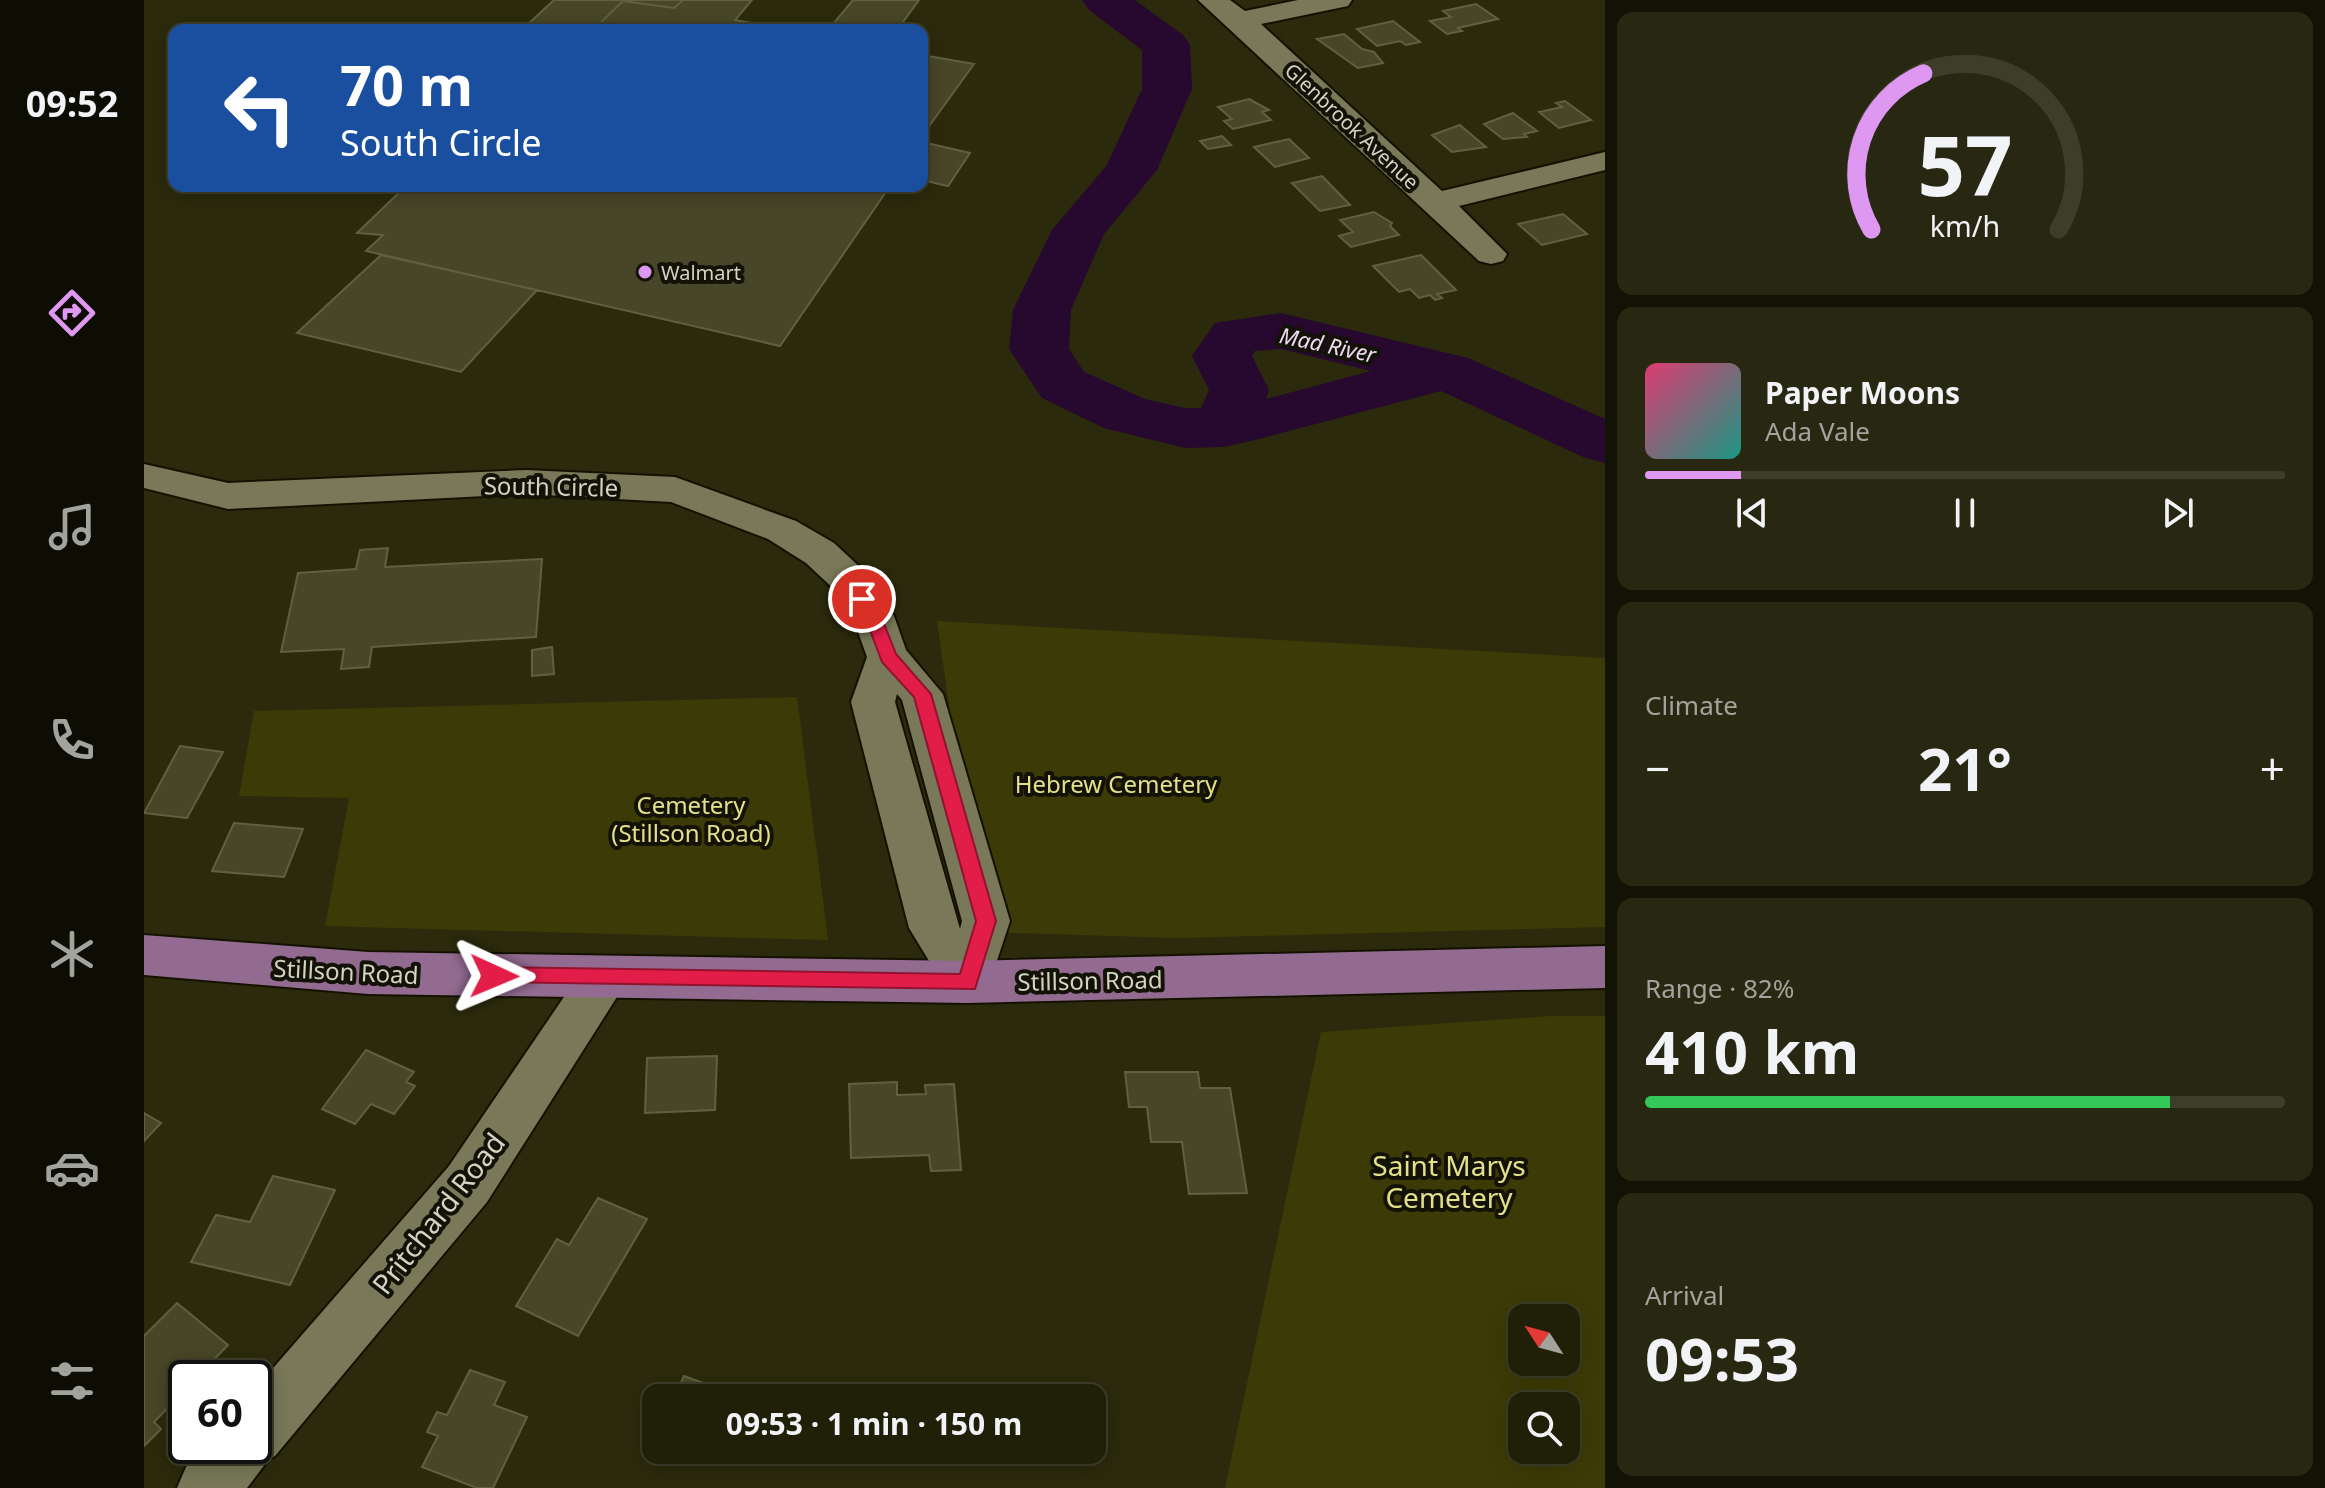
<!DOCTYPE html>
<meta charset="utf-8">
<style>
:root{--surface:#202009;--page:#282812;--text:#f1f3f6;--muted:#a2a39c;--line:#3d3e2a;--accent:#de98f2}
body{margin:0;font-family:"Noto Sans",sans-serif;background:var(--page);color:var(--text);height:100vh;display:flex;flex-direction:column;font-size:30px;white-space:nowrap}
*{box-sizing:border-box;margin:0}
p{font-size:26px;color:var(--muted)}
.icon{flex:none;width:44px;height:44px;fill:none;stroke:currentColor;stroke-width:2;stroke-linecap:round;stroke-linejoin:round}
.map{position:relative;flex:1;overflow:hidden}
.side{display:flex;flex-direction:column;gap:12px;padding:12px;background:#121205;width:720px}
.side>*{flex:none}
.guide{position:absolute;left:24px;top:24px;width:760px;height:168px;border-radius:16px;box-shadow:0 4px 20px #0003,0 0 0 2px var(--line);background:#1a4fa0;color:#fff;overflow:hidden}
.needle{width:52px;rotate:306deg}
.buttons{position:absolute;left:1364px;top:1304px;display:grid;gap:16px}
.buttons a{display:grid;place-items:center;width:72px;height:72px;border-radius:16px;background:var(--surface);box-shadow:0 4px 20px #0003,0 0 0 2px var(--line);font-size:40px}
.speed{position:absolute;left:24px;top:1360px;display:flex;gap:16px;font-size:40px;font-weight:700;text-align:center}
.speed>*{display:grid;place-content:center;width:104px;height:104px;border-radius:50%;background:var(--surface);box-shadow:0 4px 20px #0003,0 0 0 2px var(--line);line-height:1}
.speed .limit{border:4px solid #111;border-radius:12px;background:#fff;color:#111}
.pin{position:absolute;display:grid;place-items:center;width:68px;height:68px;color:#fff;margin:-34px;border:4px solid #fff;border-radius:50%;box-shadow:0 2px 8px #0007}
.me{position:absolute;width:88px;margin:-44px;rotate:91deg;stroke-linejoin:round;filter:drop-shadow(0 0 6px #0008)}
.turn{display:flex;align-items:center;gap:28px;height:168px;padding:0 40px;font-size:36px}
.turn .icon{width:104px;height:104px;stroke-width:2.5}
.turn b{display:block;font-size:56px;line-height:68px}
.big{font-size:60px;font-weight:700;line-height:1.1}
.side .widget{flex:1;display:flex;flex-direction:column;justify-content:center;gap:12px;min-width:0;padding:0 28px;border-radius:16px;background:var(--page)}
.side .dial{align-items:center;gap:0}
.dial svg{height:208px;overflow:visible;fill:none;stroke:var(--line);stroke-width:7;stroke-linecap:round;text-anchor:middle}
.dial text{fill:var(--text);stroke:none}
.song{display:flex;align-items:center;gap:24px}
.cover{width:96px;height:96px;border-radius:12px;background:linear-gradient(135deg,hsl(340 70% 55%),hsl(170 70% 35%))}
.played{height:8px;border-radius:4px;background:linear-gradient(90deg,var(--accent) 15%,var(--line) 15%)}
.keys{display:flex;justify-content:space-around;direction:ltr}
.heat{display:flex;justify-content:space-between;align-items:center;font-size:44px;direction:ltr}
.charge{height:12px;border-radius:6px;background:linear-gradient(90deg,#34c759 82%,var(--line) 0)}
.trip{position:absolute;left:498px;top:1384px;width:464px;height:80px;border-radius:16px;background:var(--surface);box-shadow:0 4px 20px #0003,0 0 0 2px var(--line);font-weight:700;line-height:80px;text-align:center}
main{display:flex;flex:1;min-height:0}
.menu{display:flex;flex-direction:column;width:144px;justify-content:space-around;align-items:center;background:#0d0d04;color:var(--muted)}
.menu .icon{width:56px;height:56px}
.menu .current{color:var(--accent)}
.menu b{font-size:36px;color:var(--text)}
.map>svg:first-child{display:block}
</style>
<main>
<nav class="menu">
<b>09:52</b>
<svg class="icon current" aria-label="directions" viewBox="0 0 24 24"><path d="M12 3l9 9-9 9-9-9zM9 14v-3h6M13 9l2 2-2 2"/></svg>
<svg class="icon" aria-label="music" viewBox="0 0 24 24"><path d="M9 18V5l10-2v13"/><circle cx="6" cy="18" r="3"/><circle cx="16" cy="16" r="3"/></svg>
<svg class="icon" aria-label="phone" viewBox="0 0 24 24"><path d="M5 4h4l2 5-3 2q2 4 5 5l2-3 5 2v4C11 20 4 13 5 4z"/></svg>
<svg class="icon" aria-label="climate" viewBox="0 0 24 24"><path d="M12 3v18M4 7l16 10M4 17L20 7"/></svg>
<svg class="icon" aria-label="car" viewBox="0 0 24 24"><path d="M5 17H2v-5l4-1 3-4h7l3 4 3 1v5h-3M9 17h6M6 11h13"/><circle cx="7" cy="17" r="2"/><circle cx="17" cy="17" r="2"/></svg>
<svg class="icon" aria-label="filters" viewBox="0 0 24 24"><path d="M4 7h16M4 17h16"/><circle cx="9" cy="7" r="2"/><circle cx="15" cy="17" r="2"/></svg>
</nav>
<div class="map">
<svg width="1461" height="1488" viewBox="0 0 1461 1488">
<rect width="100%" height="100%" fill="#2b2a0c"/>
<path fill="#3c3b07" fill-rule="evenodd" d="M793,621L1461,658V927L1034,938L837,932Z
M653,697L684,940L181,926L205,798L95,796L110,711Z
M1407,1016H1461V1488H1081L1177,1032ZM1378,1318H1422V1362H1378ZM1378,1406H1422V1450H1378Z"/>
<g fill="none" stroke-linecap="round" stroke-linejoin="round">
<path fill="#27082f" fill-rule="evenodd" d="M938,0H991L1039,35L1046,45L1048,89L1013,170L960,234L927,310L925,349L940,372L1001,399L1041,408H1057L1065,390L1048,356L1071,323L1137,313L1303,353L1324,358L1461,419V463L1439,457L1297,391L1107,441L1079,447L1041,448L960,428L898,398L865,349L869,310L908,230L963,165L998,89V50L945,10ZM1137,349L1227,371L1122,399L1125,390L1108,356L1111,351Z"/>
</g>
<path fill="#474628" stroke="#606041" stroke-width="2" d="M410,0H539L530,8L479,1L449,30L382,26Z
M539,0H608L591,20L646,30H449L479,1L530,8Z
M709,0H775L754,29L757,30H684Z
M1332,4L1354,19L1314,28L1318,31L1303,34L1286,21L1307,17L1299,11Z
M1249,21L1276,42L1262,45L1256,41L1233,46L1213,29Z
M1200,34L1218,49L1230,52L1239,63L1214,68L1173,39Z
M778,55L830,64L778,136Z
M1105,99L1125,110L1118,112L1127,120L1089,129L1080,121L1088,119L1074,107Z
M1421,101L1447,120L1415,128L1395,112L1418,107L1412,103Z
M1369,113L1393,131L1380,134L1383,137L1359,139L1340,124Z
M1316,125L1342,147L1308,152L1288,135Z
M1078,136L1087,145L1064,149L1056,141Z
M1145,139L1165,158L1131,167L1110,147Z
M778,142L826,153L804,186L778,180Z
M1178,176L1206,205L1176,211L1148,183Z
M262,186H746L636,346L222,251L239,235L213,233Z
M1230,212L1248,223L1246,226L1255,235L1207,247L1195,236L1209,232L1196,220Z
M1419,214L1443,234L1398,245L1374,224Z
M237,255L393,290L317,372L153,333Z
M1277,255L1312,290L1293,294L1298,298L1291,300L1286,295L1275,298L1266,289L1255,292L1229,266Z
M244,548L241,567L398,559L392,637L228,647L225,667L197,669L200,649L137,652L154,573L212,569L216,550Z
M408,647L410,674L388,676V650Z
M36,746L79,752L43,818L0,813Z
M90,823L159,829L140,877L68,871Z
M222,1050L270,1072L262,1082L271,1086L250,1114L227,1104L211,1124L178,1109Z
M573,1056L571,1110L501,1113L503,1058Z
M981,1072H1054L1056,1088H1086L1103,1193L1045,1194L1038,1142H1007L1003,1107H985Z
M753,1082V1095L782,1094L781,1085L810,1084L817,1170L787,1171L785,1155L707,1158L705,1084Z
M0,1113L17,1123L0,1141Z
M129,1176L191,1190L146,1285L47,1262L72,1215L106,1222Z
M454,1198L503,1219L434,1336L372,1306L413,1239L425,1245Z
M33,1303L84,1345L52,1378H42V1389L10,1422L17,1429L0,1446V1336Z
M326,1370L361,1382L350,1405L383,1417L349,1488H333L278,1467L294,1436L283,1432L293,1412L303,1415Z
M540,1376L568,1386L563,1398H530Z"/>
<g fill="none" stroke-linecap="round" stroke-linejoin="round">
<defs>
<path id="minor" d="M1054,0H1086L1101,11L1154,0H1208L1204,6L1117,24L1298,191L1461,152V170L1315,206L1363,254L1359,261L1347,264L1335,261Z
M0,464L84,483L382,470L531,477L652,521L690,543L721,572L750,616L762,650L799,694L866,921L841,997L824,1003L807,997L765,928L707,702L723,657L709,618L693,592L662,563L624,539L527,502L382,494L84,509L0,488ZM753,694L758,700L818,921L816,929L751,702Z
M460,957L477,963L485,978L343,1202L131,1456L125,1459L103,1488H33L42,1467L60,1446H110V1390L305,1166L443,963Z"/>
<path id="major" d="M0,935L224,952L824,961L1461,946V988L824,1003L224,994L0,975Z"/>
</defs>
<use href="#minor" stroke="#131200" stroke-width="4"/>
<use href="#major" stroke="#131200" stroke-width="4"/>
<use href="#minor" fill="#797959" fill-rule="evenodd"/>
<use href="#major" fill="#936b91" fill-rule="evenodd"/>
</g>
<path fill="#e11d48" stroke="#92132f" stroke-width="2" d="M718,593L724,595L737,616L752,654L787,694L852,921L831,989L343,982L340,976L343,970L350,967L816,974L832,921L770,697L738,662L721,617L709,599Z"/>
<circle fill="#de98f2" stroke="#121206" stroke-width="3" cx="501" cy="272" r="8"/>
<g text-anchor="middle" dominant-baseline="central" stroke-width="8" stroke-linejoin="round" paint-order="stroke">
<g font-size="20" fill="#d2d3c1" stroke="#121206">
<text transform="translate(1208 126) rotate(43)">Glenbrook Avenue</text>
</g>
<g font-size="20" fill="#d2d3c1" stroke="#121206" text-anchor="start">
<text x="517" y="272">Walmart</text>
</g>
<g font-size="22" font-style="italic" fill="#f1dbf7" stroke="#121206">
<text transform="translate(1184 344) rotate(12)">Mad River</text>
</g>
<g font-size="24" fill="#d2d3c1" stroke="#121206">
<text transform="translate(407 486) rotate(1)">South Circle</text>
<text transform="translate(202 971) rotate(3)">Stillson Road</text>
<text transform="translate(946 980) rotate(-1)">Stillson Road</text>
</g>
<g font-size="24" fill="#e2e18a" stroke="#121206">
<text x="972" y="783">Hebrew Cemetery</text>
<text x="547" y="804">Cemetery<tspan x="547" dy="28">(Stillson Road)</tspan></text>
</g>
<g font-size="28" fill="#e2e18a" stroke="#121206">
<text x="1305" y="1165">Saint Marys<tspan x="1305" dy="32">Cemetery</tspan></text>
</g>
<g font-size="28" fill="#d2d3c1" stroke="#121206">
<text transform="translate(294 1213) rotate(-52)">Pritchard Road</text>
</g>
</g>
</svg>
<div class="buttons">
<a><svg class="needle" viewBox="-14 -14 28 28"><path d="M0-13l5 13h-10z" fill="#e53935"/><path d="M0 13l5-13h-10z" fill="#a2a39c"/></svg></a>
<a><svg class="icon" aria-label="search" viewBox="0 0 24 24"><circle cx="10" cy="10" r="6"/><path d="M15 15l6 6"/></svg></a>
</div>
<div class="speed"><div class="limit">60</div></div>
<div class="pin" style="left:718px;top:599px;background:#d93025"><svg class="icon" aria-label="arrive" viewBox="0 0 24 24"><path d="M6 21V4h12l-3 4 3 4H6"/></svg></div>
<svg class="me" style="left:350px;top:976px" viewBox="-20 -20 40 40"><path d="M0-17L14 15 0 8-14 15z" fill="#e11d48" stroke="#fff" stroke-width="4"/></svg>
<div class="trip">09:53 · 1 min · 150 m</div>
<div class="guide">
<div class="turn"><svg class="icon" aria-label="left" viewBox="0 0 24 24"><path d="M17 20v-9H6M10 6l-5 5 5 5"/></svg><div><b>70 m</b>South Circle</div></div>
</div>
</div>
<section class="side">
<div class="widget dial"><svg viewBox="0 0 100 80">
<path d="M14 69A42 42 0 1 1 86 69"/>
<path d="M14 69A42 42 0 0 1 34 9" stroke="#de98f2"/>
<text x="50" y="56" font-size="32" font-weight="700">57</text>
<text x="50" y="72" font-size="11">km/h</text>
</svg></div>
<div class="widget">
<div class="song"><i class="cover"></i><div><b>Paper Moons</b><p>Ada Vale</p></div></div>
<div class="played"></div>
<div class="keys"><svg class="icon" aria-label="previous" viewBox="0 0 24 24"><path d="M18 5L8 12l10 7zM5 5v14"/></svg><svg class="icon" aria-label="pause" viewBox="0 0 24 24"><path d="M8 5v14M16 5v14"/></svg><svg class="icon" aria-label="next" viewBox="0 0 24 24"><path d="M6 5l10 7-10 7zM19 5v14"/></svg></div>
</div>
<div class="widget"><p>Climate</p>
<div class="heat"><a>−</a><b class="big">21°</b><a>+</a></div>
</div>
<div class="widget"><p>Range · 82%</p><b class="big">410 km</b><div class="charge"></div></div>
<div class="widget"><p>Arrival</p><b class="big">09:53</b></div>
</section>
</main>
